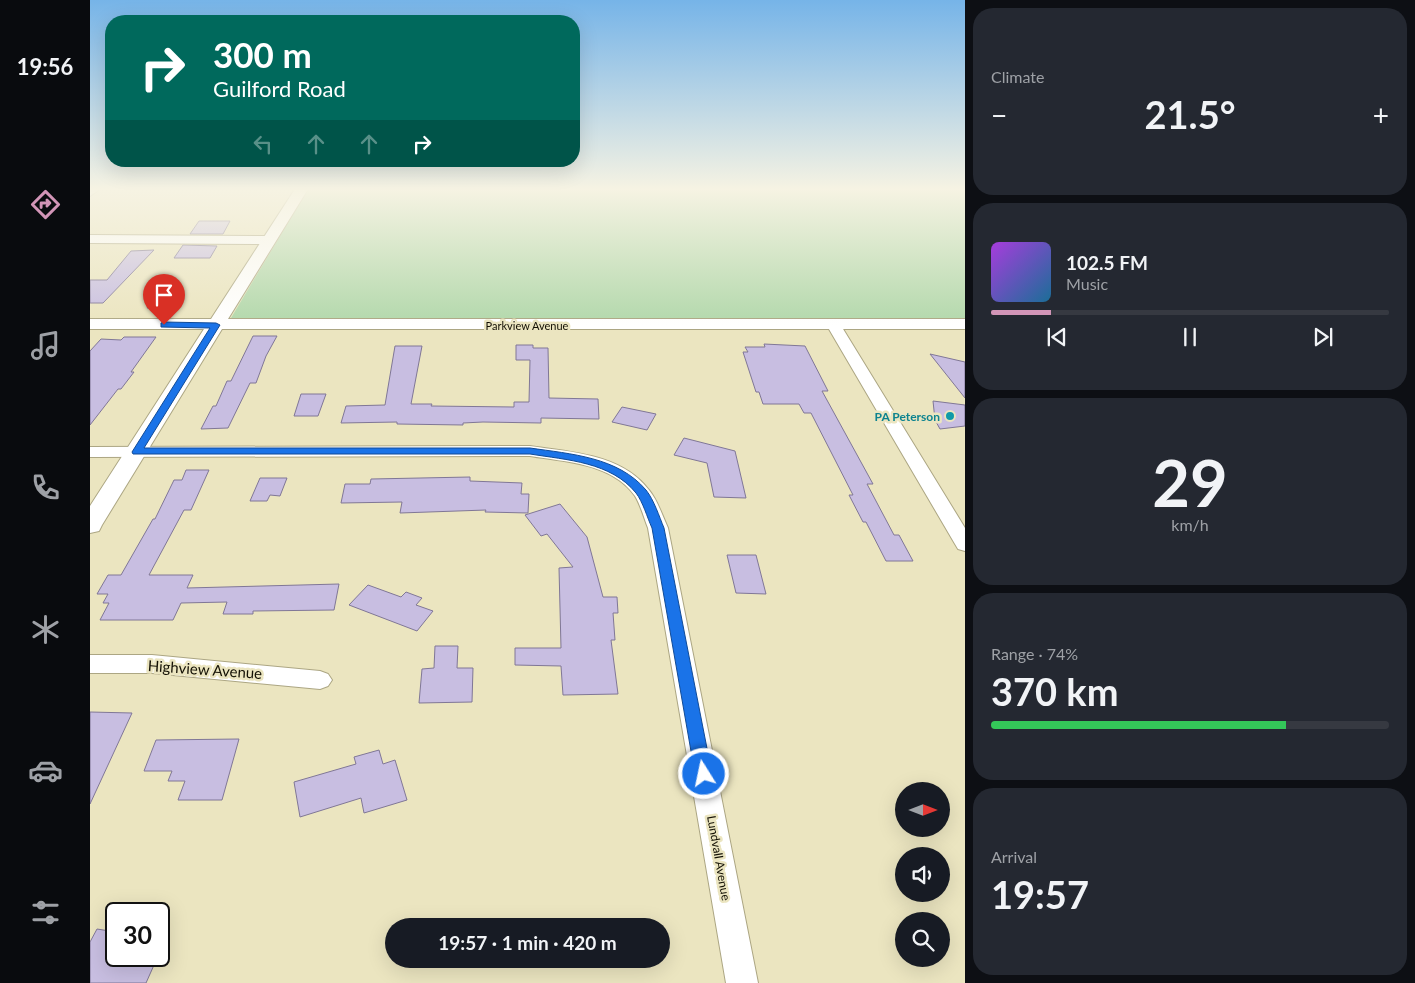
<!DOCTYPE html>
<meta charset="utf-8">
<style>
:root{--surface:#171b24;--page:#242831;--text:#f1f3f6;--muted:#9ea1a6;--line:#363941;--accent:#d295b7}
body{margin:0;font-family:Lato,sans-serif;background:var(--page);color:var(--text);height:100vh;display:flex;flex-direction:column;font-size:19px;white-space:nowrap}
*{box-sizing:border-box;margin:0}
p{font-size:16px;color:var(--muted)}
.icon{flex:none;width:28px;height:28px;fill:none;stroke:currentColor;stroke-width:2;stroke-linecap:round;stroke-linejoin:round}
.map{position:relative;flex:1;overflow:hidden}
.side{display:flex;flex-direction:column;gap:8px;padding:8px;background:#0d0f14;width:450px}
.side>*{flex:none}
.banner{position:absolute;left:15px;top:15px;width:475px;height:152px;border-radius:20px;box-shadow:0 5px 20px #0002;background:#00695c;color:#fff;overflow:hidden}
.needle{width:32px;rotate:90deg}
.fabs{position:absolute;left:805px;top:782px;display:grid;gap:10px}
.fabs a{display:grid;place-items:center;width:55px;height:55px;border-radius:50%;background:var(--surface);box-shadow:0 5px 20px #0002;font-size:25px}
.speed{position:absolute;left:15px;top:902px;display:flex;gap:10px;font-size:25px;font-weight:700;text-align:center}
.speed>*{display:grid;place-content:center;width:65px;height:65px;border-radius:50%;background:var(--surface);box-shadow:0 5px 20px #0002;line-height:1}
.speed .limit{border:2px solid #111;border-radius:8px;background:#fff;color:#111}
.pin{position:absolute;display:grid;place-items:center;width:42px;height:42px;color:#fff;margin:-51px -21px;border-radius:50% 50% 50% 0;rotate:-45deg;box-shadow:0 0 5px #0007}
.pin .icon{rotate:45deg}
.me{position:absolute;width:55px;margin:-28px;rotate:350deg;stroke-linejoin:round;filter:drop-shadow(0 0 4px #0008)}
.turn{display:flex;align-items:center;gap:18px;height:105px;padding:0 25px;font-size:22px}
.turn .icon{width:65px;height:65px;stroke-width:2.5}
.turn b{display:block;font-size:35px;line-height:42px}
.lanes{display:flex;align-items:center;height:48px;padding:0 25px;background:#0003;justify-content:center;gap:25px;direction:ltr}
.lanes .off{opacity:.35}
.big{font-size:38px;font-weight:700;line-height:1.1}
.side .tile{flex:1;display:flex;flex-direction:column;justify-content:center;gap:8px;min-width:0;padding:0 18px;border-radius:20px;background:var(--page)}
.side .dial{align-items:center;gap:0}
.dial b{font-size:65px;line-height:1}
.song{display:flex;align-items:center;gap:15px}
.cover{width:60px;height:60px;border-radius:8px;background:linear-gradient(135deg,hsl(280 70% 55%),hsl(200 70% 35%))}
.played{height:5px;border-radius:2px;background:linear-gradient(90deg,var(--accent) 15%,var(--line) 15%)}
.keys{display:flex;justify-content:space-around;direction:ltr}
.heat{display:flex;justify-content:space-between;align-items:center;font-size:28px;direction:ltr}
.charge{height:8px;border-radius:4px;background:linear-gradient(90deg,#34c759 74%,var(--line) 0)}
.trip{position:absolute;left:295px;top:918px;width:285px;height:50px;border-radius:25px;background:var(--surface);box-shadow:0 5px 20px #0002;font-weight:700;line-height:50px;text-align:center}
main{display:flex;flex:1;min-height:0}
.menu{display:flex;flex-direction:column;width:90px;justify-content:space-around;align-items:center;background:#090b0e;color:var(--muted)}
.menu .icon{width:35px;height:35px}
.menu .on{color:var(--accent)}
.menu b{font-size:22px;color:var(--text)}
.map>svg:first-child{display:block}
</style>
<main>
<nav class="menu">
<b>19:56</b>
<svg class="icon on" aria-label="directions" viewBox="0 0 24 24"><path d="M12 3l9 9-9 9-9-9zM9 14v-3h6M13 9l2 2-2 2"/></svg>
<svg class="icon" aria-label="music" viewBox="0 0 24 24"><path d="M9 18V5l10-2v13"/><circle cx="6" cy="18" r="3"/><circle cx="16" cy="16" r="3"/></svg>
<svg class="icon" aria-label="phone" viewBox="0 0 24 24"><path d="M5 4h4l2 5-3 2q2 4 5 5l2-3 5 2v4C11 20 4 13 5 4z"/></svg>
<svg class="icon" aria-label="climate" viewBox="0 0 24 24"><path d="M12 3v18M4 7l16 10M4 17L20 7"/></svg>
<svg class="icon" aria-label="car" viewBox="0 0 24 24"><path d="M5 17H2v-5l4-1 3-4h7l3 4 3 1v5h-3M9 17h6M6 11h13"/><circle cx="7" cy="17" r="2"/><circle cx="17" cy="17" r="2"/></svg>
<svg class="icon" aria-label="filters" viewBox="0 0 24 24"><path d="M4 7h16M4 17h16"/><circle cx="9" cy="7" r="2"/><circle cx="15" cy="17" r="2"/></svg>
</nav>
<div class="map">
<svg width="875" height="983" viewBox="0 0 875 983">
<rect width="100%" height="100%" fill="#ebe5c0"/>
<path fill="#b2d8ab" d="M218,189H875V320L138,323Z"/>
<path fill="#c8bee1" stroke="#807796" d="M109,221H140L133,234H100Z
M93,245L127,246L120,258H84Z
M64,250L13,303H0V280H17L41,251Z
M69,290H92L81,308H57Z
M163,336H187L176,356L166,383H160L138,428L111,429L123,406H126L137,381H141Z
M34,337H66L41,372H44L31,389H28L0,425V351L11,339L31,340Z
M674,344L715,346L738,391H732L783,484H777L804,535H809L823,561H796L776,522H773L759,495H763L721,413H714L709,404H673L669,392H666L653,352H658L655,347H675Z
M426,345H443V348H458L459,398L508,399L509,419L451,418V423L393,422L373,423V425L307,424V422L251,423L256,406L295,405L305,346H332L321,404H342L341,406L424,407V402H439L440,360H426Z
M840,354L875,362V398Z
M211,394H236L228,416H204Z
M843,401L875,405V426L850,429L845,420Z
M532,407L566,414L557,430L522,422Z
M594,438L645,451L656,498L624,497L617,463L584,455Z
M96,470H119L101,510H94L59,575H103L97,588L249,584L244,610L163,611V614H133L137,602L91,603L83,620H10L19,603H13L18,594H7L18,575H31L63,519H65L84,480H92Z
M380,477V481L432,483L431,494H439L438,513L395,512L396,510L310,513L312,502L251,503L255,484H280L281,479Z
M170,478H197L190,496L180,495L177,501H160Z
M470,504L497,537L513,597H527L528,613H523L525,640H521L528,694L473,695L471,666L425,665V648H471L469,568L483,567L457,534L451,536L435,515Z
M637,555H666L676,594L646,593Z
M278,585L311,597L316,592L332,598L326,605L343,611L327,631L259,605Z
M345,646H368L367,668H383L382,702L329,703L332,669L344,668Z
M0,712L42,713L0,804Z
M149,739L132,800H88L95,781H78L82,771H54L66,740Z
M289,750L293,764L305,760L317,800L274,813L271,798L210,817L204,782L266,764L264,757Z
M7,929L26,932V956H68L56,983H0V942Z"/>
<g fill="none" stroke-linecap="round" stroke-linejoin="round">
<defs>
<path id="minor" d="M0,189H10L0,196Z
M0,235L179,236L185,240L179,244L0,243Z
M743,320L750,324L875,528V551L868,549L865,544L736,324Z
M440,446C481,452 532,454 559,490C568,501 572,515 578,528L668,983H636L558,528C554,518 551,506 545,496C522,463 475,462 440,456L0,457V447Z
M0,655H62L230,671L238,674L242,680L238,686L230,689L62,673H0Z"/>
<path id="tertiary" d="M205,189H218L138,319H875V329H132L12,525L9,531L0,533V506L114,329H0V319H121Z"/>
</defs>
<use href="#minor" stroke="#aca683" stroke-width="2"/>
<use href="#tertiary" stroke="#aca683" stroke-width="2"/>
<use href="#minor" fill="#fff" fill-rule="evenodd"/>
<use href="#tertiary" fill="#fff" fill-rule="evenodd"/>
</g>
<linearGradient id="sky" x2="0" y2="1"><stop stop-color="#76b4e8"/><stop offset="0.58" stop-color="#f6f3e3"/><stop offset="1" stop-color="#f6f3e3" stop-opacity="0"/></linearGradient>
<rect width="875" height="326" fill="url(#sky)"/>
<path fill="#1a73e8" stroke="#114b97" d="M74,322L126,323L130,325L54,448H440C481,454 528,457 556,490C564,500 569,516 574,528L622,774L619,779L614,781L608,779L605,774L562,528C557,517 553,502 546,493C521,462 477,460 440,454H43L42,452L120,328L71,327V323Z"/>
<circle fill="#0f9aa8" stroke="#ebe5c0" stroke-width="2" cx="860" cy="416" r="5"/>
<g text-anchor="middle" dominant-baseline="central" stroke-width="5" stroke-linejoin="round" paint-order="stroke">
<g font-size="11" fill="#131004" stroke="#ebe5c0">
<text x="437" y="325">Parkview Avenue</text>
</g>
<g font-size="12" font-weight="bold" fill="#0d838f" stroke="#ebe5c0" text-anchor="end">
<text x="850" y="416">PA Peterson</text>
</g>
<g font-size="12" fill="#131004" stroke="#ebe5c0">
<text transform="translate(629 858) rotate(80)">Lundvall Avenue</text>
</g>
<g font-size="15" fill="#131004" stroke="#ebe5c0">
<text transform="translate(115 669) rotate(4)">Highview Avenue</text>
</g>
</g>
</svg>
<div class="fabs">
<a><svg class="needle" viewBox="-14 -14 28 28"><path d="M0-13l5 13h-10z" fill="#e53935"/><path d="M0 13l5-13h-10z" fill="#9ea1a6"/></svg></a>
<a><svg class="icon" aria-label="sound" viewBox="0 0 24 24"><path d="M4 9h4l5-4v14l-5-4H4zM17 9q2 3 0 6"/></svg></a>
<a><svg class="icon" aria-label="search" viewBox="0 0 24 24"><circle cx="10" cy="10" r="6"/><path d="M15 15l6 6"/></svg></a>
</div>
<div class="speed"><div class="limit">30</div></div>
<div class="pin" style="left:74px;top:325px;background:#d93025"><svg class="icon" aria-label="arrive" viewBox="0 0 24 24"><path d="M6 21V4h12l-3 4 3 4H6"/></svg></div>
<svg class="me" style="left:614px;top:774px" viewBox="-20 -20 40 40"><circle r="17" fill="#1a73e8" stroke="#fff" stroke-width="3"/><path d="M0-11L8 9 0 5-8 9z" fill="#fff"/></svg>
<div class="trip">19:57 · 1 min · 420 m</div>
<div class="banner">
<div class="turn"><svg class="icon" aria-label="right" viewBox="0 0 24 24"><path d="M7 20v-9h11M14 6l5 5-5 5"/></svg><div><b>300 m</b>Guilford Road</div></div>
<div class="lanes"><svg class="icon off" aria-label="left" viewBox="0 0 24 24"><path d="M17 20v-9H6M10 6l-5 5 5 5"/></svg><svg class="icon off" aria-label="ahead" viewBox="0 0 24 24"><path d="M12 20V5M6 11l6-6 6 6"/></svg><svg class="icon off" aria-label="ahead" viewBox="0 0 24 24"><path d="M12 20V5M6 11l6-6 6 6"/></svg><svg class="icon" aria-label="right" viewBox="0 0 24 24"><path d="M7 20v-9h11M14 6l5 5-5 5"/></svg></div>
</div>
</div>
<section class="side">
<div class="tile"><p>Climate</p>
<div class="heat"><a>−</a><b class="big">21.5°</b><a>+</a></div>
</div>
<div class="tile">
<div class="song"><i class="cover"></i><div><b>102.5 FM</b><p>Music</p></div></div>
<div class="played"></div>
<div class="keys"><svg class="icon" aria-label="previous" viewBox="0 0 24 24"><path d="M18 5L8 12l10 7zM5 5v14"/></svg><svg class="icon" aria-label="pause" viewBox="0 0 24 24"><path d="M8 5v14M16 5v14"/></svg><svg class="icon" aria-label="next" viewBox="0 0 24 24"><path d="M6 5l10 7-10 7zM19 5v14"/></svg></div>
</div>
<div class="tile dial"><b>29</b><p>km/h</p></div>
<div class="tile"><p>Range · 74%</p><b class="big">370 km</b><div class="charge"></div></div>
<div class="tile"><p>Arrival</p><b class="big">19:57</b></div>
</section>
</main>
